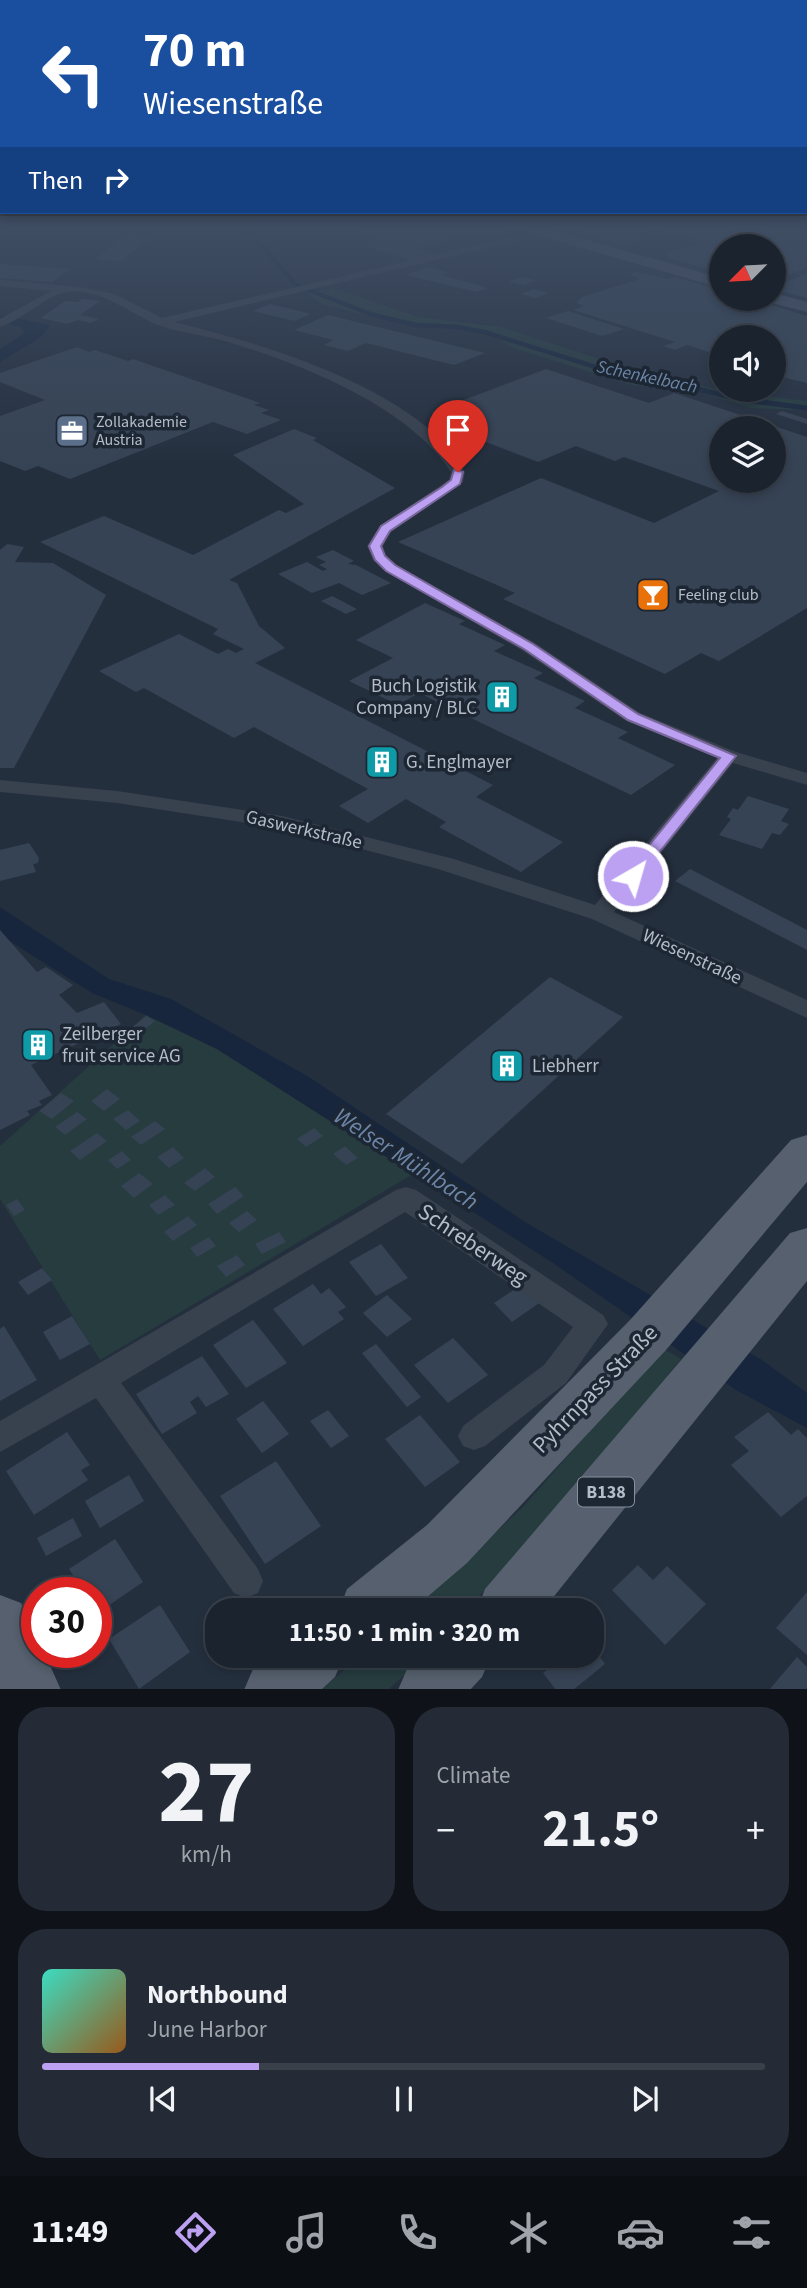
<!DOCTYPE html>
<meta charset="utf-8">
<style>
:root{--surface:#1b232e;--page:#242b36;--text:#f1f3f6;--muted:#a0a4aa;--line:#39404a;--accent:#bca0f2}
body{margin:0;font-family:"Source Sans 3",sans-serif;background:var(--page);color:var(--text);height:100vh;display:flex;flex-direction:column;font-size:26px;white-space:nowrap}
*{box-sizing:border-box;margin:0}
p{font-size:23px;color:var(--muted)}
.icon{flex:none;width:38px;height:38px;fill:none;stroke:currentColor;stroke-width:2;stroke-linecap:round;stroke-linejoin:round}
.map{position:relative;height:1689px;overflow:hidden}
.side{display:flex;flex-direction:column;gap:18px;padding:18px;background:#0f1319;flex:1}
.side>*{flex:none}
.banner{position:absolute;left:0px;top:0px;width:808px;height:214px;box-shadow:0 4px 10px #0003,0 0 0 2px var(--line);background:#1a4fa0;color:#fff;overflow:hidden}
.needle{width:46px;rotate:246deg}
.tools{position:absolute;left:709px;top:234px;display:grid;gap:14px}
.tools a{display:grid;place-items:center;width:77px;height:77px;border-radius:50%;background:var(--surface);box-shadow:0 4px 10px #0003,0 0 0 2px var(--line);font-size:35px}
.speed{position:absolute;left:21px;top:1577px;display:flex;gap:14px;font-size:35px;font-weight:700;text-align:center}
.speed>*{display:grid;place-content:center;width:91px;height:91px;border-radius:50%;background:var(--surface);box-shadow:0 4px 10px #0003,0 0 0 2px var(--line);line-height:1}
.speed .limit{border:10px solid #d22;background:#fff;color:#111}
.pin{position:absolute;display:grid;place-items:center;width:60px;height:60px;color:#fff;margin:-72px -30px;border-radius:50% 50% 50% 0;rotate:-45deg;box-shadow:0 0 7px #0007}
.pin .icon{rotate:45deg}
.me{position:absolute;width:77px;margin:-38px;rotate:38deg;stroke-linejoin:round;filter:drop-shadow(0 0 5px #0008)}
.turn{display:flex;align-items:center;gap:24px;height:147px;padding:0 28px;font-size:32px}
.turn .icon{width:91px;height:91px;stroke-width:2.5}
.turn b{display:block;font-size:49px;line-height:60px}
.then{display:flex;align-items:center;height:66px;padding:0 28px;background:#0003;gap:14px;font-size:26px}
.big{font-size:52px;font-weight:700;line-height:1.1}
.side .tile{flex:1;display:flex;flex-direction:column;justify-content:center;gap:10px;min-width:0;padding:0 24px;border-radius:28px;background:var(--page)}
.side .dial{align-items:center;gap:0}
.dial b{font-size:91px;line-height:1}
.song{display:flex;align-items:center;gap:21px}
.cover{width:84px;height:84px;border-radius:10px;background:linear-gradient(135deg,hsl(170 70% 55%),hsl(30 70% 35%))}
.played{height:7px;border-radius:4px;background:linear-gradient(90deg,var(--accent) 30%,var(--line) 30%)}
.keys{display:flex;justify-content:space-around;direction:ltr}
.heat{display:flex;justify-content:space-between;align-items:center;font-size:38px;direction:ltr}
.side .tiles{flex:1;display:grid;gap:18px;grid-template-columns:1fr 1fr}
.tile:last-child{grid-column:span 2}
.trip{position:absolute;left:205px;top:1598px;width:399px;height:70px;border-radius:28px;background:var(--surface);box-shadow:0 4px 10px #0003,0 0 0 2px var(--line);font-weight:700;line-height:70px;text-align:center}
.tabs{display:flex;height:112px;justify-content:space-around;align-items:center;background:#0b0e12;color:var(--muted)}
.tabs .icon{width:49px;height:49px}
.tabs .current{color:var(--accent)}
.tabs b{font-size:32px;color:var(--text)}
.map>svg:first-child{display:block}
</style>
<div class="map">
<svg width="807" height="1690" viewBox="0 0 807 1690">
<rect width="100%" height="100%" fill="#242f3e"/>
<path fill="#263c3f" d="M332,288L418,317L501,327L656,377L736,393L807,401V410L750,408L689,389L632,385L513,348L495,337L454,328L405,325L322,304L307,294Z
M146,1015L217,1049L413,1174L100,1360L0,1199V1146Z
M662,1348L681,1359L599,1461L467,1610H412L525,1505Z
M362,1656H425L389,1689L320,1690Z"/>
<path fill="#17263c" d="M0,315L50,325L41,337L0,362V349L25,333L21,327L0,322Z
M0,907L109,979L171,999L309,1077L525,1222L762,1360L807,1393V1428L736,1390L553,1263L217,1049L146,1015L92,993L0,935Z"/>
<g fill="none" stroke-linecap="round" stroke-linejoin="round">
<path stroke="#17263c" stroke-width="4.5" d="M228,228L252,234L296,285L370,314L415,325L458,327L484,332L631,378L705,391"/>
<path stroke="#17263c" stroke-width="5" d="M698,389L738,399L807,408"/>
</g>
<path fill="#364354" fill-rule="evenodd" d="M355,228H502L510,230L488,236L475,232L416,248L436,254L412,261L365,245L382,241L357,233L363,231Z
M593,228H807V268L774,280V247H721V273L666,257L671,256L665,254L704,242L656,229L642,233L653,236L623,245L582,233Z
M127,233L152,235L122,261L95,259Z
M0,264L70,269L52,282L0,278Z
M428,267L449,273L441,275L488,288L476,292L406,275Z
M636,272L668,279L675,277L721,290V299H751L807,316V383L774,375V338H721V356L687,345L675,350L663,346L675,342L573,310L584,306L576,303L582,297L640,279L629,274Z
M807,274V298L774,289V286Z
M521,277L536,280L524,285L508,282Z
M533,289L549,293L536,298L521,294Z
M82,299L100,301L80,315L99,319L90,323L78,320L67,324L41,318L65,301L78,302Z
M270,304L311,314L294,321L253,311Z
M568,311L624,329L602,336L546,318Z
M328,315L485,353L454,365L366,343L348,351L324,345L333,340L294,330Z
M77,347L89,352L95,350L128,361L133,359L260,403L254,405L269,410L261,413L281,420L247,434L213,422L70,479L38,466L25,471L0,461V416L45,400L0,382V373Z
M546,369L649,403L674,393L807,437V608L719,661L701,653L665,674L503,599L515,593L398,542L541,478L654,523L719,491L624,457L615,461L576,446L538,462L449,428L462,423L432,412ZM721,429H774V481H721Z
M782,411L807,419V424L776,414Z
M294,429L317,438L313,440L395,488L229,580L237,583L259,626L285,648L255,663L493,785L476,797L563,842L521,872L439,827L446,822L406,799L368,823L339,806L368,789L254,727L234,738L144,688L136,692L99,671L179,634L218,654L228,649L236,653L244,649L213,634L218,629L40,542L104,516L193,555L279,510L286,513L304,504L233,455Z
M7,544L24,547L15,562L53,563L106,595L14,768H0V550Z
M333,550L354,561L348,564L356,565L391,583L362,595L339,583L312,593L278,574L307,562L323,571L327,569L319,565L326,562L316,557Z
M332,596L357,609L346,614L321,601Z
M425,603L465,621L459,624L505,645L494,651L543,673L534,678L585,701L575,708L628,732L618,738L675,765L631,795L419,693L398,705L349,681L393,658L356,640Z
M748,796L789,809L781,821L789,824L780,835L772,833L762,849L719,835L731,819L727,817L733,808L738,810Z
M29,843L39,858L38,863L33,864L36,872L0,881V850Z
M690,869L807,930V950L675,881Z
M0,930L37,972L46,967L73,985L59,995L77,1013L104,1002L121,1024L31,1065L52,1095L39,1101L42,1105L27,1111L30,1115L0,1130Z
M550,977L623,1017L462,1164L386,1114Z
M146,1016L155,1021L133,1039L124,1034Z
M107,1089L120,1099L104,1111L91,1101Z
M61,1093L74,1101L52,1119L39,1111Z
M128,1110L140,1121L126,1130L113,1119Z
M77,1112L87,1119L65,1135L55,1127Z
M155,1121L165,1129L141,1145L131,1137Z
M314,1128L323,1136L306,1147L297,1139Z
M97,1133L107,1141L80,1160L70,1151Z
M345,1146L358,1158L346,1165L333,1154Z
M173,1147L184,1158L169,1168L157,1157Z
M122,1151L131,1160L117,1169L108,1160Z
M205,1168L215,1177L195,1191L184,1183Z
M139,1173L153,1184L134,1198L121,1186Z
M235,1187L244,1196L217,1214L208,1204Z
M165,1195L175,1205L158,1215L149,1205Z
M17,1199L25,1210L14,1216L6,1205Z
M247,1211L257,1220L239,1232L229,1223Z
M188,1216L197,1225L173,1241L164,1232Z
M279,1232L286,1242L262,1254L255,1244Z
M209,1237L216,1246L197,1257L190,1248Z
M381,1244L408,1278L376,1296L349,1262Z
M237,1255L245,1265L226,1277L217,1266Z
M42,1268L52,1280L28,1295L18,1282Z
M313,1284L321,1294L329,1288L346,1307L338,1312L344,1319L303,1346L273,1309Z
M521,1285L539,1303L512,1322L494,1303Z
M387,1295L412,1319L387,1337L363,1313Z
M72,1316L90,1344L60,1360L43,1332Z
M253,1320L287,1363L246,1388L213,1345Z
M4,1326L37,1380L0,1401V1329Z
M453,1338L488,1375L448,1403L414,1365Z
M376,1344L421,1397L407,1407L362,1353Z
M202,1356L229,1394L206,1407L198,1396L190,1402L197,1413L162,1434L136,1394Z
M263,1401L289,1434L262,1453L236,1419Z
M328,1410L349,1436L331,1448L310,1421Z
M768,1412L791,1435L798,1429L807,1438V1496L781,1517L731,1465L749,1451L734,1437Z
M420,1415L460,1462L425,1487L385,1439Z
M67,1432L90,1465L81,1470L88,1480L34,1515L6,1471Z
M276,1461L321,1526L265,1564L220,1496Z
M129,1475L144,1501L100,1528L85,1501Z
M73,1518L82,1536L46,1556L37,1538Z
M115,1539L143,1582L96,1614V1592H84L69,1569Z
M638,1565L653,1580L667,1566L706,1604L665,1645L612,1590Z
M807,1592V1655L776,1628Z
M160,1605L190,1652L139,1689L109,1639Z
M592,1646L605,1664L573,1690H556L543,1673L564,1656H592Z
M797,1657L807,1667V1690H769Z"/>
<g fill="none" stroke-linecap="round" stroke-linejoin="round">
<path fill="#38414e" fill-rule="evenodd" d="M552,228H570L174,322C263,344 381,379 447,445C454,453 459,463 465,472L463,482L391,532L383,546L386,555L397,565L535,643L640,713L736,752L807,773V785L733,763L614,912L807,1000V1018L592,919L438,869L281,828L117,803L0,792V780L117,791L282,816L454,859L595,905L717,758L626,721L523,651L385,571L373,560L367,546L380,526L449,480L451,472C408,406 302,364 228,342C205,335 178,333 155,324C129,312 97,287 66,292C48,295 20,321 0,327V319L51,291L0,286V280L80,287L114,294L162,318Z
M406,1187L416,1190L603,1315L608,1324L566,1383L485,1446L474,1450L463,1446L458,1436L463,1426L544,1365L573,1327L405,1212L121,1383L258,1569L263,1581L258,1593L246,1598L234,1593L96,1398L0,1452V1421L396,1190Z"/>
<path fill="#465061" fill-rule="evenodd" d="M521,228H545L721,278V288L523,231Z
M774,293L807,302V312L768,302L767,299H774Z"/>
<path fill="#56606e" fill-rule="evenodd" d="M807,1135V1182L666,1350L467,1563L412,1610H339L347,1589L427,1525L630,1320L791,1140Z
M807,1228V1281L543,1610H477L485,1589L790,1233Z
M0,1595L21,1603L37,1636V1652H44L61,1690H0Z
M268,1656H344L335,1677L321,1690H244L253,1669Z
M420,1656H491L482,1677L470,1690H398L407,1669Z"/>
</g>
<linearGradient id="sky" x2="0" y2="1"><stop stop-color="#141a22"/><stop offset="0.49" stop-color="#3f4d63"/><stop offset="1" stop-color="#3f4d63" stop-opacity="0"/></linearGradient>
<rect width="807" height="465" fill="url(#sky)"/>
<path fill="#bca0f2" stroke="#7a689d" stroke-width="2" d="M454,470L463,472L460,484L390,531L381,546L385,556L395,565L533,644L638,714L736,756L638,879H627L624,876L720,758L628,720L524,649L386,571L375,560L369,546L381,526L442,487L451,480Z"/>
<defs>
<symbol id="office-square" viewBox="-11 -11 22 22"><rect x="-9" y="-9" width="18" height="18" rx="4" fill="#5c6f8a" stroke="#1d2633"/><path d="M-6-3h4V-5.5h4V-3h4V5H-6ZM-1-4.5V-3h2v-1.5ZM-6 0V1H6V0Z" fill="#fff"/></symbol>
<symbol id="bar-square" viewBox="-11 -11 22 22"><rect x="-9" y="-9" width="18" height="18" rx="4" fill="#e8710a" stroke="#1d2633"/><path d="M-6-5H6L.8 .8V4.5H3.5V6h-7V4.5H-.8V.8Z" fill="#fff"/></symbol>
<symbol id="building-square" viewBox="-11 -11 22 22"><rect x="-9" y="-9" width="18" height="18" rx="4" fill="#0f9aa8" stroke="#1d2633"/><path d="M-4-6H4V6H1V3H-1V6H-4ZM-2.5-4.3h1.7v1.8h-1.7ZM.8-4.3h1.7v1.8H.8ZM-2.5-1h1.7V.8h-1.7ZM.8-1h1.7V.8H.8Z" fill="#fff"/></symbol>
</defs>
<g fill-rule="evenodd">
<use href="#office-square" x="53" y="412" width="38" height="38"/>
<use href="#bar-square" x="634" y="576" width="38" height="38"/>
<use href="#building-square" x="483" y="678" width="38" height="38"/>
<use href="#building-square" x="363" y="743" width="38" height="38"/>
<use href="#building-square" x="19" y="1026" width="38" height="38"/>
<use href="#building-square" x="488" y="1047" width="38" height="38"/>
</g>
<g text-anchor="middle" dominant-baseline="central" stroke-width="7" stroke-linejoin="round" paint-order="stroke">
<g font-size="16" fill="#b4bcc9" stroke="#1d2633" text-anchor="start">
<text x="96" y="422">Zollakademie<tspan x="96" dy="18">Austria</tspan></text>
<text x="678" y="595">Feeling club</text>
</g>
<g font-size="18" font-style="italic" fill="#6d86a8" stroke="#1d2633">
<text transform="translate(647 377) rotate(12)">Schenkelbach</text>
</g>
<rect fill="#1d2633" stroke="#878f9c" stroke-width="2" x="578" y="1477.5" width="56" height="29" rx="5"/>
<g font-size="18" font-weight="bold" fill="#b4bcc9">
<text x="606" y="1492">B138</text>
</g>
<g font-size="19" fill="#b4bcc9" stroke="#1d2633" text-anchor="start">
<text x="477" y="686" text-anchor="end">Buch Logistik<tspan x="477" dy="22">Company / BLC</tspan></text>
<text x="406" y="762">G. Englmayer</text>
<text x="62" y="1034">Zeilberger<tspan x="62" dy="22">fruit service AG</tspan></text>
<text x="532" y="1066">Liebherr</text>
</g>
<g font-size="19" fill="#b4bcc9" stroke="#1d2633">
<text transform="translate(304 830) rotate(13)">Gaswerkstraße</text>
<text transform="translate(692 957) rotate(25)">Wiesenstraße</text>
</g>
<g font-size="23" fill="#b4bcc9" stroke="#1d2633">
<text transform="translate(473 1244) rotate(34)">Schreberweg</text>
<text transform="translate(595 1389) rotate(-46)">Pyhrnpass Straße</text>
</g>
<g font-size="24" font-style="italic" fill="#6d86a8" stroke="#1d2633">
<text transform="translate(406 1159) rotate(33)">Welser Mühlbach</text>
</g>
</g>
</svg>
<div class="tools">
<a><svg class="needle" viewBox="-14 -14 28 28"><path d="M0-13l5 13h-10z" fill="#e53935"/><path d="M0 13l5-13h-10z" fill="#a0a4aa"/></svg></a>
<a><svg class="icon" aria-label="sound" viewBox="0 0 24 24"><path d="M4 9h4l5-4v14l-5-4H4zM17 9q2 3 0 6"/></svg></a>
<a><svg class="icon" aria-label="layers" viewBox="0 0 24 24"><path d="M12 4l9 5-9 5-9-5zM3 14l9 5 9-5"/></svg></a>
</div>
<div class="speed"><div class="limit">30</div></div>
<div class="pin" style="left:458px;top:472px;background:#d93025"><svg class="icon" aria-label="arrive" viewBox="0 0 24 24"><path d="M6 21V4h12l-3 4 3 4H6"/></svg></div>
<svg class="me" style="left:633px;top:876px" viewBox="-20 -20 40 40"><circle r="17" fill="#bca0f2" stroke="#fff" stroke-width="3"/><path d="M0-11L8 9 0 5-8 9z" fill="#fff"/></svg>
<div class="trip">11:50 · 1 min · 320 m</div>
<div class="banner">
<div class="turn"><svg class="icon" aria-label="left" viewBox="0 0 24 24"><path d="M17 20v-9H6M10 6l-5 5 5 5"/></svg><div><b>70 m</b>Wiesenstraße</div></div>
<div class="then">Then<svg class="icon" aria-label="right" viewBox="0 0 24 24"><path d="M7 20v-9h11M14 6l5 5-5 5"/></svg></div>
</div>
</div>
<section class="side">
<div class="tiles">
<div class="tile dial"><b>27</b><p>km/h</p></div>
<div class="tile"><p>Climate</p>
<div class="heat"><a>−</a><b class="big">21.5°</b><a>+</a></div>
</div>
<div class="tile">
<div class="song"><i class="cover"></i><div><b>Northbound</b><p>June Harbor</p></div></div>
<div class="played"></div>
<div class="keys"><svg class="icon" aria-label="previous" viewBox="0 0 24 24"><path d="M18 5L8 12l10 7zM5 5v14"/></svg><svg class="icon" aria-label="pause" viewBox="0 0 24 24"><path d="M8 5v14M16 5v14"/></svg><svg class="icon" aria-label="next" viewBox="0 0 24 24"><path d="M6 5l10 7-10 7zM19 5v14"/></svg></div>
</div>
</div>
</section>
<nav class="tabs">
<b>11:49</b>
<svg class="icon current" aria-label="directions" viewBox="0 0 24 24"><path d="M12 3l9 9-9 9-9-9zM9 14v-3h6M13 9l2 2-2 2"/></svg>
<svg class="icon" aria-label="music" viewBox="0 0 24 24"><path d="M9 18V5l10-2v13"/><circle cx="6" cy="18" r="3"/><circle cx="16" cy="16" r="3"/></svg>
<svg class="icon" aria-label="phone" viewBox="0 0 24 24"><path d="M5 4h4l2 5-3 2q2 4 5 5l2-3 5 2v4C11 20 4 13 5 4z"/></svg>
<svg class="icon" aria-label="climate" viewBox="0 0 24 24"><path d="M12 3v18M4 7l16 10M4 17L20 7"/></svg>
<svg class="icon" aria-label="car" viewBox="0 0 24 24"><path d="M5 17H2v-5l4-1 3-4h7l3 4 3 1v5h-3M9 17h6M6 11h13"/><circle cx="7" cy="17" r="2"/><circle cx="17" cy="17" r="2"/></svg>
<svg class="icon" aria-label="filters" viewBox="0 0 24 24"><path d="M4 7h16M4 17h16"/><circle cx="9" cy="7" r="2"/><circle cx="15" cy="17" r="2"/></svg>
</nav>
